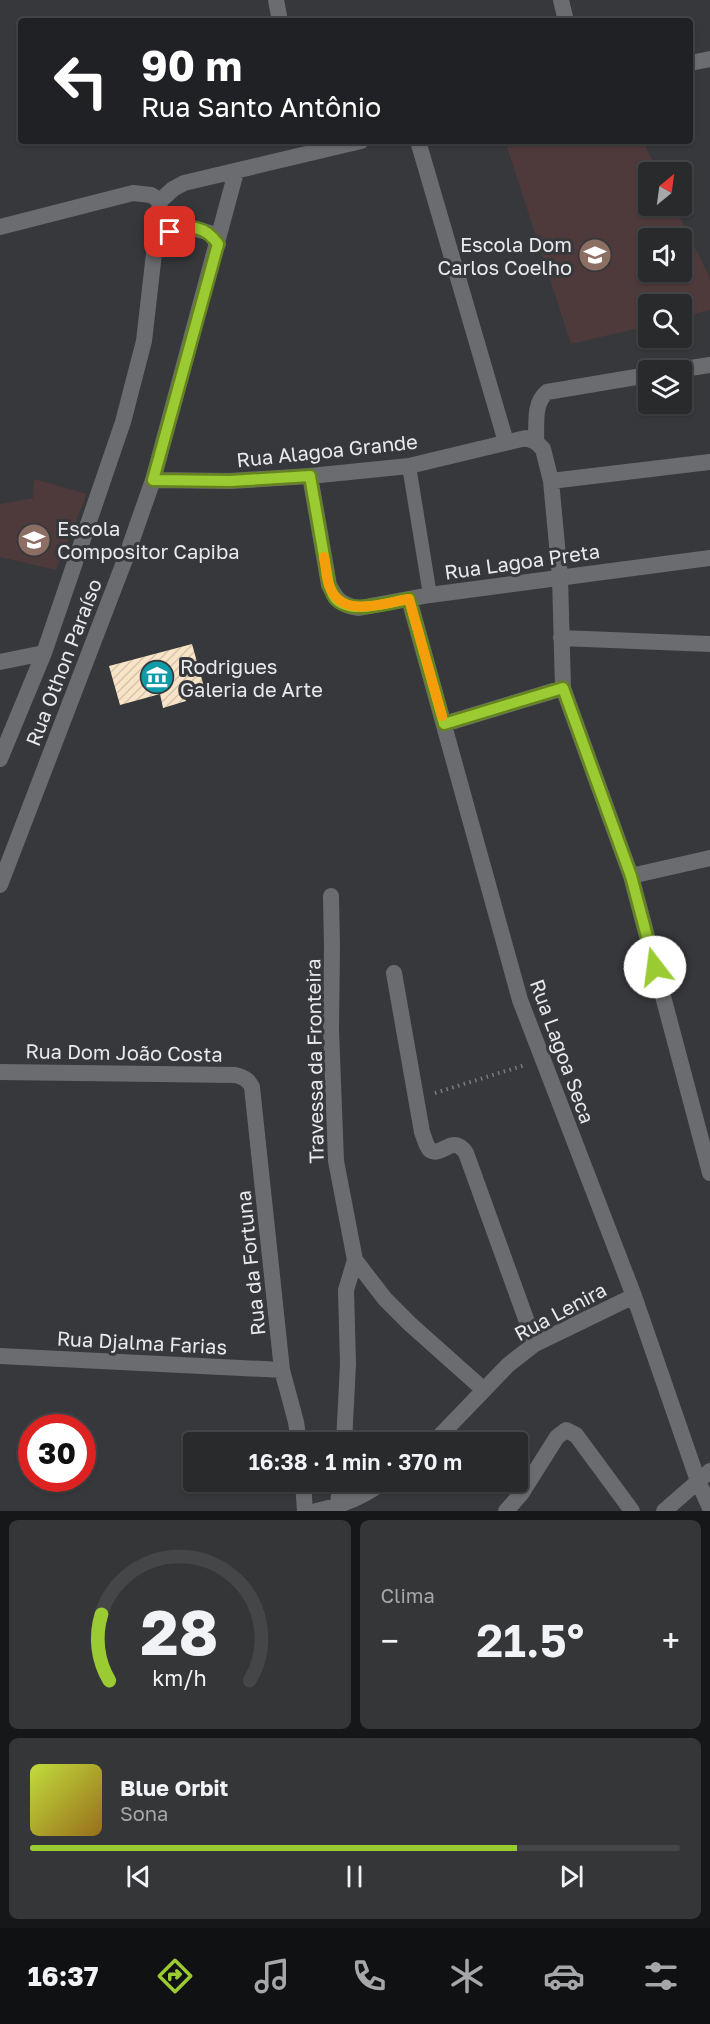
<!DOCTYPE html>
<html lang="pt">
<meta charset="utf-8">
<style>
:root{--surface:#282a2c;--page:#343638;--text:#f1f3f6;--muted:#a5a7a9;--line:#444648;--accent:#9bcb33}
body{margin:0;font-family:"Golos Text",sans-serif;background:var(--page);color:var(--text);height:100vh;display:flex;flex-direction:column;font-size:22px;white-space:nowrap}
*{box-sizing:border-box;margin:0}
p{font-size:20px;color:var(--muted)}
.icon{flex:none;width:33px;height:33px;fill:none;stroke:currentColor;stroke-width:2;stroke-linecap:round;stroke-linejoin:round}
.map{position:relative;height:1511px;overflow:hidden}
.details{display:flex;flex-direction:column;gap:9px;padding:9px;background:#161718;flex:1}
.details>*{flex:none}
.guide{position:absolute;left:18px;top:18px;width:675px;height:126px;border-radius:6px;box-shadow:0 2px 4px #0004,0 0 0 2px var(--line);background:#202124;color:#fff;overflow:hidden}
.needle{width:39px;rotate:29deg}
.tools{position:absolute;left:638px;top:162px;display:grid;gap:12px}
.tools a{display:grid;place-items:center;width:54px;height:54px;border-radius:6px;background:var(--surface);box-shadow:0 2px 4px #0004,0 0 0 2px var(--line);font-size:30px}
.speed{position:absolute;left:18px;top:1414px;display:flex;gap:12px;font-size:30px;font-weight:700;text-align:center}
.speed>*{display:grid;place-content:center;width:78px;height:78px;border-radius:50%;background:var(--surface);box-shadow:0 2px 4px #0004,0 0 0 2px var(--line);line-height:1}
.speed .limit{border:9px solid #d22;background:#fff;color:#111}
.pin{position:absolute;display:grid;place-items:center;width:51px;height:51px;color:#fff;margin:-26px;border-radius:12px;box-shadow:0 3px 9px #0006}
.me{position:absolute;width:66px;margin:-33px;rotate:345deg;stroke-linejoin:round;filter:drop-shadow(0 0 4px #0008)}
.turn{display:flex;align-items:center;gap:21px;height:126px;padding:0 24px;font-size:27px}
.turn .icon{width:78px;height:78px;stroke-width:2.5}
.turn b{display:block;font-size:42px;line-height:51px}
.big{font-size:45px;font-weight:600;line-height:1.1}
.details .card{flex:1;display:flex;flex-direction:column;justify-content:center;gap:9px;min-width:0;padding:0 21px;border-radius:9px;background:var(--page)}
.details .dial{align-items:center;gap:0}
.dial svg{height:156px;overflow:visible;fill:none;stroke:var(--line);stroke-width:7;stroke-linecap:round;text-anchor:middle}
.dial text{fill:var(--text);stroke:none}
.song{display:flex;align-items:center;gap:18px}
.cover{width:72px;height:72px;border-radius:9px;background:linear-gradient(135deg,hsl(70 70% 55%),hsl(40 70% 35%))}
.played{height:6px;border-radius:3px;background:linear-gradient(90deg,var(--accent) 75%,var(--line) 75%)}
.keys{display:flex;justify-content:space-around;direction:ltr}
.heat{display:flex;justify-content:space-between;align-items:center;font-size:33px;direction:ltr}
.details .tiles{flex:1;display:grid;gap:9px;grid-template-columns:1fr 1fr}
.card:last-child{grid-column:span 2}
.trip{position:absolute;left:183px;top:1432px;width:345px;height:60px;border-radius:6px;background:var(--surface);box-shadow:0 2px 4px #0004,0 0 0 2px var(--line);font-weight:600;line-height:60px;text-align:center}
.tabs{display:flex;height:96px;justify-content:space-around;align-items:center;background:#101112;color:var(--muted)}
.tabs .icon{width:42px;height:42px}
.tabs .active{color:var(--accent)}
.tabs b{font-size:27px;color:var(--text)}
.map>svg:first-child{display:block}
</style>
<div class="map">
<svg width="710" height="1511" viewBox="0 0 710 1511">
<defs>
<pattern id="building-hatch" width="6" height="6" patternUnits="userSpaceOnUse" patternTransform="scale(1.5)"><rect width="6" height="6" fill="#f9e4c8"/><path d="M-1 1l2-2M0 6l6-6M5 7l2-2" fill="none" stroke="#d5c4ae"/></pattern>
</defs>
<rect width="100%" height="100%" fill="#36383b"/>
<path fill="#4e393b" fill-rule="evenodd" d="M505,141H643L658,172H648V206H674L710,278V310L681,317V304H648V326L571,344ZM648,238H681V272H648Z
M34,479L87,494L56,570L0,557V504L33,498Z"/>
<path fill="url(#building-hatch)" d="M192,644L204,687L184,693L186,701L163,708L160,694L120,705L109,666Z"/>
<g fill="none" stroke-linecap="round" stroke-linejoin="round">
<path stroke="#7a7b7e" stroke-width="4" stroke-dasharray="1.5 4.5" stroke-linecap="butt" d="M435,1093L525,1065"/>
<path stroke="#6b6c6f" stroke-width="14" d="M409,466L430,595"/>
<path stroke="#6b6c6f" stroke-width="16" d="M276,0L280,21
M561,0L566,21
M690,63L710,59
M418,141L506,442
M160,201L173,189L184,183L361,141
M0,227L133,193L151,195L160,201
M154,248C170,224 185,225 210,233L218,244
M678,370L710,365
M536,442C537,425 533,403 547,392L648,375
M310,476L329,585C336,599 342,606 359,608L430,595L710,558
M153,480L230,481L310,476L409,466L526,438L536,442L543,449L551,481L560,577L563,688L631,876L710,1173
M551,481L710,462
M409,599L520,1000L634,1296L698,1481L710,1508
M561,638L710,644
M0,662L44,653
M444,724L563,688
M0,759L44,653L123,422L144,341L160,201
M631,876L710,858
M0,885L126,557L153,480L236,172
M331,896L332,948L331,1030L336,1161L355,1260L346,1290L348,1364L344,1443
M394,973L422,1132C424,1137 426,1146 430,1150C442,1158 452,1133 466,1153L535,1344
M0,1072L235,1075C243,1077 248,1079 252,1087L282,1370L296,1422L299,1443
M355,1260L385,1299L410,1324L484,1390
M0,1356L282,1370
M433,1443L508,1365L535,1344L634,1296
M303,1482L305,1511
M338,1506L340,1482
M316,1511C341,1506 363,1497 383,1482
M506,1511L521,1494L557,1437L566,1430L576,1435L632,1511
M664,1511L710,1471"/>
</g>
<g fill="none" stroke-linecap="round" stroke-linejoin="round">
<defs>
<path id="route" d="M170,232C190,224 205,226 218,244L153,480L230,481L310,476L329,585C331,589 332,594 335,598C350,616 389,602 409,599L444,724L563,688L631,876L655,967"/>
</defs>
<use href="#route" stroke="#658421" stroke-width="15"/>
<use href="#route" stroke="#9bcb33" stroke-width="10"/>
<path stroke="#f59e0b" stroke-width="10" d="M324,557C326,566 326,577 329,585C341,620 383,603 409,599L442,716"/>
</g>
<defs>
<symbol id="school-disc" viewBox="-11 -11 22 22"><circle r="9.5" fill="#8d6e63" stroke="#36383b"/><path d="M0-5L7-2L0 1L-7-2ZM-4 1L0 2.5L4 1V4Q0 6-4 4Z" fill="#fff"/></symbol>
<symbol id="museum-disc" viewBox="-11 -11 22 22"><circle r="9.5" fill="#0f9aa8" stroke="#36383b"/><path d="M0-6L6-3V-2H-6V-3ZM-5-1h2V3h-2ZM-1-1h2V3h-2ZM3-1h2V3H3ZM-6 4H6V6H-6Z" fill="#fff"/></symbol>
</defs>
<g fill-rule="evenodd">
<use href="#school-disc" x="576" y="236" width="38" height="38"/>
<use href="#school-disc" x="15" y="521" width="38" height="38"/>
<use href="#museum-disc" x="138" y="658" width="38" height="38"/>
</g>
<g text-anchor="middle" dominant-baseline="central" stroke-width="6" stroke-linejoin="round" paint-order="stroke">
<g font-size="20" fill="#e8e9eb" stroke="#36383b" text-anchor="start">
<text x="572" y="244" text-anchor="end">Escola Dom<tspan x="572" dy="23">Carlos Coelho</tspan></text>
<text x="57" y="528">Escola<tspan x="57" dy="23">Compositor Capiba</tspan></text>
<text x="180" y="666">Rodrigues<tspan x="180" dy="23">Galeria de Arte</tspan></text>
</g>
<g font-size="20" fill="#e8e9eb" stroke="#36383b">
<text transform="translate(327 450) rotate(-6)">Rua Alagoa Grande</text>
<text transform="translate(522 561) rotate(-8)">Rua Lagoa Preta</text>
<text transform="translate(63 662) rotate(-69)">Rua Othon Paraíso</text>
<text transform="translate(563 1051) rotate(70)">Rua Lagoa Seca</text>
<text transform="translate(124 1052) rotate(1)">Rua Dom João Costa</text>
<text transform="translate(314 1061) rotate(-91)">Travessa da Fronteira</text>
<text transform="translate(250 1263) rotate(-96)">Rua da Fortuna</text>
<text transform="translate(560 1311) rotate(-28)">Rua Lenira</text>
<text transform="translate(142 1342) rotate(3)">Rua Djalma Farias</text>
</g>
</g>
</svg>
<div class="tools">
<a><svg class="needle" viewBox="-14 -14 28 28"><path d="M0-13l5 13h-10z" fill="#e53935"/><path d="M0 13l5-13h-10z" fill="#a5a7a9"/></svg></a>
<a><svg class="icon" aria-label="sound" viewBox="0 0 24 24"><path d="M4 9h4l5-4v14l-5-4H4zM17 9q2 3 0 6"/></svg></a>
<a><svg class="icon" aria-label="search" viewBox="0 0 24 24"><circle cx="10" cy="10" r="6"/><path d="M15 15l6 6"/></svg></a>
<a><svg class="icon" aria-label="layers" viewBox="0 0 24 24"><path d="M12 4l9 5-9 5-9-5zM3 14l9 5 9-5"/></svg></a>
</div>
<div class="speed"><div class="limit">30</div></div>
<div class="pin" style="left:170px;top:232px;background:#d93025"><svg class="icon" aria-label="arrive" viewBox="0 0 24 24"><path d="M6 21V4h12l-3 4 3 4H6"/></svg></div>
<svg class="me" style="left:655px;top:967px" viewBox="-20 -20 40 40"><circle r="19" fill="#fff"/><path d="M0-13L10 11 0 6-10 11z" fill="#9bcb33"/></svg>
<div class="trip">16:38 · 1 min · 370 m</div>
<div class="guide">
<div class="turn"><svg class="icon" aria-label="left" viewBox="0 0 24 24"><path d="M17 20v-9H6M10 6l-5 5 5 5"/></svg><div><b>90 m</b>Rua Santo Antônio</div></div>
</div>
</div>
<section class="details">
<div class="tiles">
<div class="card dial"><svg viewBox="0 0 100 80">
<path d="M14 69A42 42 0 1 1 86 69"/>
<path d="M14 69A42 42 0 0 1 10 35" stroke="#9bcb33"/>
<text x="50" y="56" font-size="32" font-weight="700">28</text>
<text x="50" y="72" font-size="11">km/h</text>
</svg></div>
<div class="card"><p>Clima</p>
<div class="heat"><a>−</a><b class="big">21.5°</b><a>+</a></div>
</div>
<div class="card">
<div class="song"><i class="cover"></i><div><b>Blue Orbit</b><p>Sona</p></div></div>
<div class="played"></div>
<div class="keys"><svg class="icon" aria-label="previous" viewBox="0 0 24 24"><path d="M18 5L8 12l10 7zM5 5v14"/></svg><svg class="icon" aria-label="pause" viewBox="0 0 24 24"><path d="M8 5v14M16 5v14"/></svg><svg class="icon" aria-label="next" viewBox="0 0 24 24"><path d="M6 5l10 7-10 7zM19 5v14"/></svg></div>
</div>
</div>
</section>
<nav class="tabs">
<b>16:37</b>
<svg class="icon active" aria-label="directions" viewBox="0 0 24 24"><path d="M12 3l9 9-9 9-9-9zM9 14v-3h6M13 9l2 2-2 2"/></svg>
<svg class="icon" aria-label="music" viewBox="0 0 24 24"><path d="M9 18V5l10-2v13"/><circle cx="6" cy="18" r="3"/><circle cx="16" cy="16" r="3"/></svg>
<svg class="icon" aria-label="phone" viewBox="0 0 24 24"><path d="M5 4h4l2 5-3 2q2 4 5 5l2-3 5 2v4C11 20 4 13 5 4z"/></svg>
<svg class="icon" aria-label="climate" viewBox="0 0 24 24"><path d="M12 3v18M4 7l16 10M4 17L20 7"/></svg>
<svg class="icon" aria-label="car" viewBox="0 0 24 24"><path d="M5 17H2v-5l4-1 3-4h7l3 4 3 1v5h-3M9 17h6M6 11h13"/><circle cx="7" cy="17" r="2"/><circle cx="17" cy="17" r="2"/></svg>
<svg class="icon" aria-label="filters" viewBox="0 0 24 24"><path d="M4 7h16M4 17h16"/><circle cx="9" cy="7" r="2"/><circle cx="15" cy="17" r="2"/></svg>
</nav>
